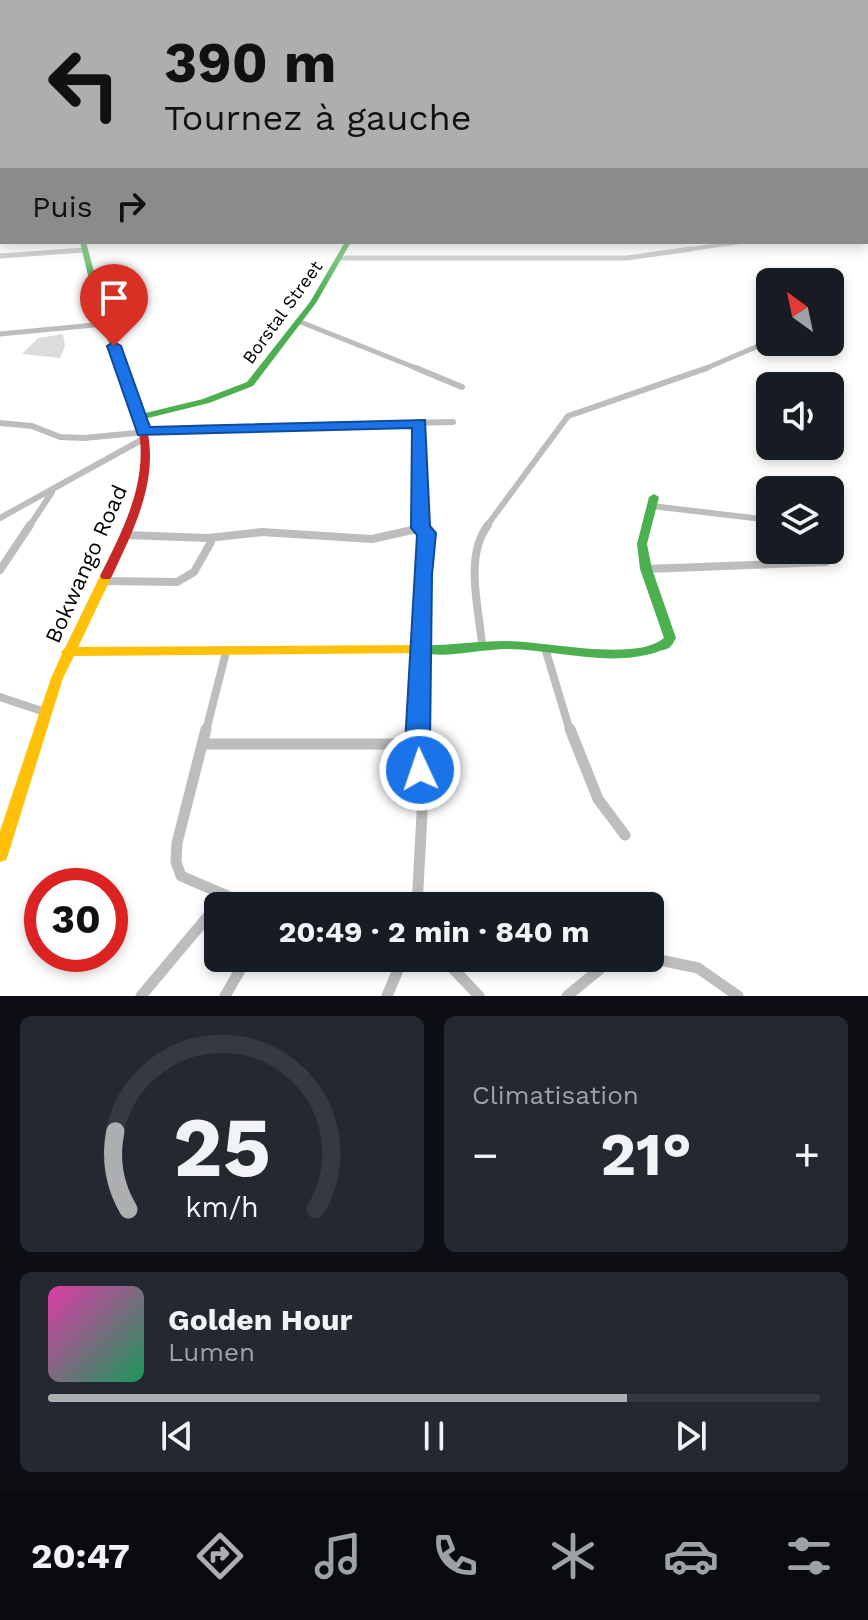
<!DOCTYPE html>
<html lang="fr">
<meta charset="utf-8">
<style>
:root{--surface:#171b24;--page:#242831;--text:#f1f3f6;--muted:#9ea1a6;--line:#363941;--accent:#adaeaf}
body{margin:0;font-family:"Work Sans",sans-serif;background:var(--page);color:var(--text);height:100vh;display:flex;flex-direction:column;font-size:30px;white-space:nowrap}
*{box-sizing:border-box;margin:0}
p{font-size:26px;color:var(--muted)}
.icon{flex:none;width:44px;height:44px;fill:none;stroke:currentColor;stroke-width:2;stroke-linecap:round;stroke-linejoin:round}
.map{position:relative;height:996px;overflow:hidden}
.panel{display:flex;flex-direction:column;gap:20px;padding:20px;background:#0d0f14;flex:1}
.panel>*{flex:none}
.top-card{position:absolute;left:0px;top:0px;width:868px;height:244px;box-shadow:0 4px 12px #0003;background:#adaeaf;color:#111;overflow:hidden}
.needle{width:52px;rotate:327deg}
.buttons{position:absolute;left:756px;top:268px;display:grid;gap:16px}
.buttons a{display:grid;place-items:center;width:88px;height:88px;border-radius:12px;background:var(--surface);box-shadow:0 4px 12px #0003;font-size:40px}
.speed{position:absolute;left:24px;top:868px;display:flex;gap:16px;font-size:40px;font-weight:700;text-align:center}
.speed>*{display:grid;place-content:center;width:104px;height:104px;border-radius:50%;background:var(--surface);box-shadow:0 4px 12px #0003;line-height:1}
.speed .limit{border:12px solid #d22;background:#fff;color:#111}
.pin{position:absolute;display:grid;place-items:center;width:68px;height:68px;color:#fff;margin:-82px -34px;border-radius:50% 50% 50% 0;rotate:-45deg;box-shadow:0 0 8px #0007}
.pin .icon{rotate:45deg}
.me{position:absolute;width:88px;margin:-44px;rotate:357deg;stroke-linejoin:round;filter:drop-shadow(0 0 6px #0008)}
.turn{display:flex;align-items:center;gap:28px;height:168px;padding:0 32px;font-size:36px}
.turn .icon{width:104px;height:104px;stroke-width:2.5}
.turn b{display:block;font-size:56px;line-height:68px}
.then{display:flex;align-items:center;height:76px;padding:0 32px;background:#0003;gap:16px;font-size:30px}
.big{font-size:60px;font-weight:700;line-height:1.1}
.panel .tile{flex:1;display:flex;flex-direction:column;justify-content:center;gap:12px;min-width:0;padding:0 28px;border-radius:12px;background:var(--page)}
.panel .dial{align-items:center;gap:0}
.dial svg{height:208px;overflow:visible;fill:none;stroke:var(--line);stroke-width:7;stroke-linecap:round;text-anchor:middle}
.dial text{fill:var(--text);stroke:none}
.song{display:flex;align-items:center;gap:24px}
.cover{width:96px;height:96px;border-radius:12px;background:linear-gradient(135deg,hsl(320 70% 55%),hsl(150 70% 35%))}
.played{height:8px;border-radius:4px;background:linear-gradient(90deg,var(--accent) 75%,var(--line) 75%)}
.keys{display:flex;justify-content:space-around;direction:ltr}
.heat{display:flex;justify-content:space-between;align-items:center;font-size:44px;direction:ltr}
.panel .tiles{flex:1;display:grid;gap:20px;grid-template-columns:1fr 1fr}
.tile:last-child{grid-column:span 2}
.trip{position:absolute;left:204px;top:892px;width:460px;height:80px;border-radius:12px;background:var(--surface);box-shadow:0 4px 12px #0003;font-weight:700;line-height:80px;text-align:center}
.tab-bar{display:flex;height:128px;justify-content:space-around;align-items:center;background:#090b0e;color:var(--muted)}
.tab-bar .icon{width:56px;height:56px}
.tab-bar .active{color:var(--accent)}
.tab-bar b{font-size:36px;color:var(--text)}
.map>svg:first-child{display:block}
</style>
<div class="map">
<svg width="868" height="996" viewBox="0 0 868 996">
<rect width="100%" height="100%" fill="#fff"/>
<path fill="#dcdcdc" d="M63,334L65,346L60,358L22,354L38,338Z"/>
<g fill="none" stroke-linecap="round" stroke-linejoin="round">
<path stroke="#bdbdbd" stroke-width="4" d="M73,251L85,250
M677,251L740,242"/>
<path stroke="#bdbdbd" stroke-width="5" d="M0,256L85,250
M340,258H627L691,249
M298,321L421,370
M0,334L105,324
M702,370L770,341"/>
<path stroke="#bdbdbd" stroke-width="6" d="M416,368L462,387
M0,423L32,426L60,437L84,438L188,428L453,422
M420,423L421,527
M652,506L770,520
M0,518L145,438
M29,527L52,492
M486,527L568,416L707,368"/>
<path stroke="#bdbdbd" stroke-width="8" d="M126,535L208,538L262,532L372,539L421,528
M646,569L826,562
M0,570L30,525
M105,581L177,582L194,572L211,542L208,538
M482,645C479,608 464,556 488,525
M545,648L570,731
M0,697L45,712
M206,731L226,652
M418,731L422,575L427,533L421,525"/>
<path stroke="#bdbdbd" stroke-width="11" d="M206,729L177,843L176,862L181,876L251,906
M570,729L598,799L625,835
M202,744H418
M417,906L423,795L418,729
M443,958L479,996
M650,958L698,968L738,996
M141,996L225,896
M225,996L247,958
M387,996L403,958
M567,996L605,965L620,958"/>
<path fill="#4caf50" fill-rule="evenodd" d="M80,242H86L105,313L120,351L119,353H116L112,351L97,313Z
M345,242H351L316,303L253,386L209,403L140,420L137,419L136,417L137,415L203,399L247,382L310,302Z
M654,494L659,497L647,544L652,569L676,638C674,641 672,646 669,648C665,650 661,650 657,652C608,668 555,649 504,649C476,650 445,659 418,652L416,649L418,646L422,645C449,646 476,641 504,641C542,640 635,663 664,638L640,569L637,544L649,497Z"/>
<path fill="#ffc107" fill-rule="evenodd" d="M106,572L110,573L112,576L78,647L422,645L426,646L428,649L426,652L422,653L74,656L63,678L8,855L6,860L0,862V831L51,678L62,654L61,652L65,648L100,576L102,573Z"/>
<path fill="#c62828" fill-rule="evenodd" d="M113,349H116L120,351C132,380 145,409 149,440C155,489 132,533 112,576L110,579H102L100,576C121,534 145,489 140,440C137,409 124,380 112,351Z"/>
</g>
<linearGradient id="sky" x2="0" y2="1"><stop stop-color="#95b6d6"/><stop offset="0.53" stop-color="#fff"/><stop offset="1" stop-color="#fff" stop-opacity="0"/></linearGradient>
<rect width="868" height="298" fill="url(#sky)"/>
<path fill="#1a73e8" stroke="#114b97" stroke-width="2" d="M114,342L121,346L150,427L425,420L430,526L436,533L432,575L430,744L433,770L430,777L420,781L411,777L405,744L417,535L411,528L412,428L138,435L107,346Z"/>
<g text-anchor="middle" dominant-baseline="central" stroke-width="6" stroke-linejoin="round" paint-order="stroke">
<g font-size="18" fill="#000" stroke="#fff">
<text transform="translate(282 312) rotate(-54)">Borstal Street</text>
</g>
<g font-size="22" fill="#000" stroke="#fff">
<text transform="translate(86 564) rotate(-66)">Bokwango Road</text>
</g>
</g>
</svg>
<div class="buttons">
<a><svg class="needle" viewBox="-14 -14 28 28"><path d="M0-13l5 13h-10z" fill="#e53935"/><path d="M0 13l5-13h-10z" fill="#9ea1a6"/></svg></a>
<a><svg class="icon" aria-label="sound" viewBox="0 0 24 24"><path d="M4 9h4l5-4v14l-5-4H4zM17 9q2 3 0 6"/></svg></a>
<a><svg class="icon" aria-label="layers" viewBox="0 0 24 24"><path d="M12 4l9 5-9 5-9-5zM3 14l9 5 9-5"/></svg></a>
</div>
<div class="speed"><div class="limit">30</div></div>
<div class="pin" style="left:114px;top:346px;background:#d93025"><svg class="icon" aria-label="arrive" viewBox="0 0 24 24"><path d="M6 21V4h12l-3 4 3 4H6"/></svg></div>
<svg class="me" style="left:420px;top:770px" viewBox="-20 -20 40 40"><circle r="17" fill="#1a73e8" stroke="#fff" stroke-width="3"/><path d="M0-11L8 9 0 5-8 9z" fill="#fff"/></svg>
<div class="trip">20:49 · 2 min · 840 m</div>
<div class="top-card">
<div class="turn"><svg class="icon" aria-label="left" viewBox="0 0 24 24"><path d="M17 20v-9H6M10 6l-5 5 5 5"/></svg><div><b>390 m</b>Tournez à gauche</div></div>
<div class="then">Puis<svg class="icon" aria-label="right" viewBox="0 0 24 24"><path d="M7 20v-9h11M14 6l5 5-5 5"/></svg></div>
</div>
</div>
<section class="panel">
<div class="tiles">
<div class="tile dial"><svg viewBox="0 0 100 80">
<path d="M14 69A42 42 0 1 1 86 69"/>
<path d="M14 69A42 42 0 0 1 9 39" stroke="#adaeaf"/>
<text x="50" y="56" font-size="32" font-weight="700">25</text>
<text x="50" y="72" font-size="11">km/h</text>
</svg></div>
<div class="tile"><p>Climatisation</p>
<div class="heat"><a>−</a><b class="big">21°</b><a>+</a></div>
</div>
<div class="tile">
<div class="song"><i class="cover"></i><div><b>Golden Hour</b><p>Lumen</p></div></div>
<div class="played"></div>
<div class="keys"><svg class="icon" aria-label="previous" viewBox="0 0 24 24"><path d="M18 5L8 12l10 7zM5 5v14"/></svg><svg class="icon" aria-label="pause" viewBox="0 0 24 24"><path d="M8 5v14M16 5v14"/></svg><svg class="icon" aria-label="next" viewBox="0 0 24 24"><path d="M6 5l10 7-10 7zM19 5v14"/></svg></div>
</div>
</div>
</section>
<nav class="tab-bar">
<b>20:47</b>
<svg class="icon active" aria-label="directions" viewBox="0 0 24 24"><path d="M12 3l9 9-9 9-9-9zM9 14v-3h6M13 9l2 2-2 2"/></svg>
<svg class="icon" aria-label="music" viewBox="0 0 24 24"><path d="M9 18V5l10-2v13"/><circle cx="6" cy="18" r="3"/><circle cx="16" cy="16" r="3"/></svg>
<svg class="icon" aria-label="phone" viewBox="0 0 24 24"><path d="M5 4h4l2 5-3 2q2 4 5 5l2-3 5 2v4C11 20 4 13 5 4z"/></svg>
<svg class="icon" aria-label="climate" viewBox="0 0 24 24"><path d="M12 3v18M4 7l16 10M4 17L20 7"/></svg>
<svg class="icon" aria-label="car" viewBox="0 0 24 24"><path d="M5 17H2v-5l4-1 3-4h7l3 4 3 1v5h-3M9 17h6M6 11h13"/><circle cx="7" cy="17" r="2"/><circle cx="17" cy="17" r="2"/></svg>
<svg class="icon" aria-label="filters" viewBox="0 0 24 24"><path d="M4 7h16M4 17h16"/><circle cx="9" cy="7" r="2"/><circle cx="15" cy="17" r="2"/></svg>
</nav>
